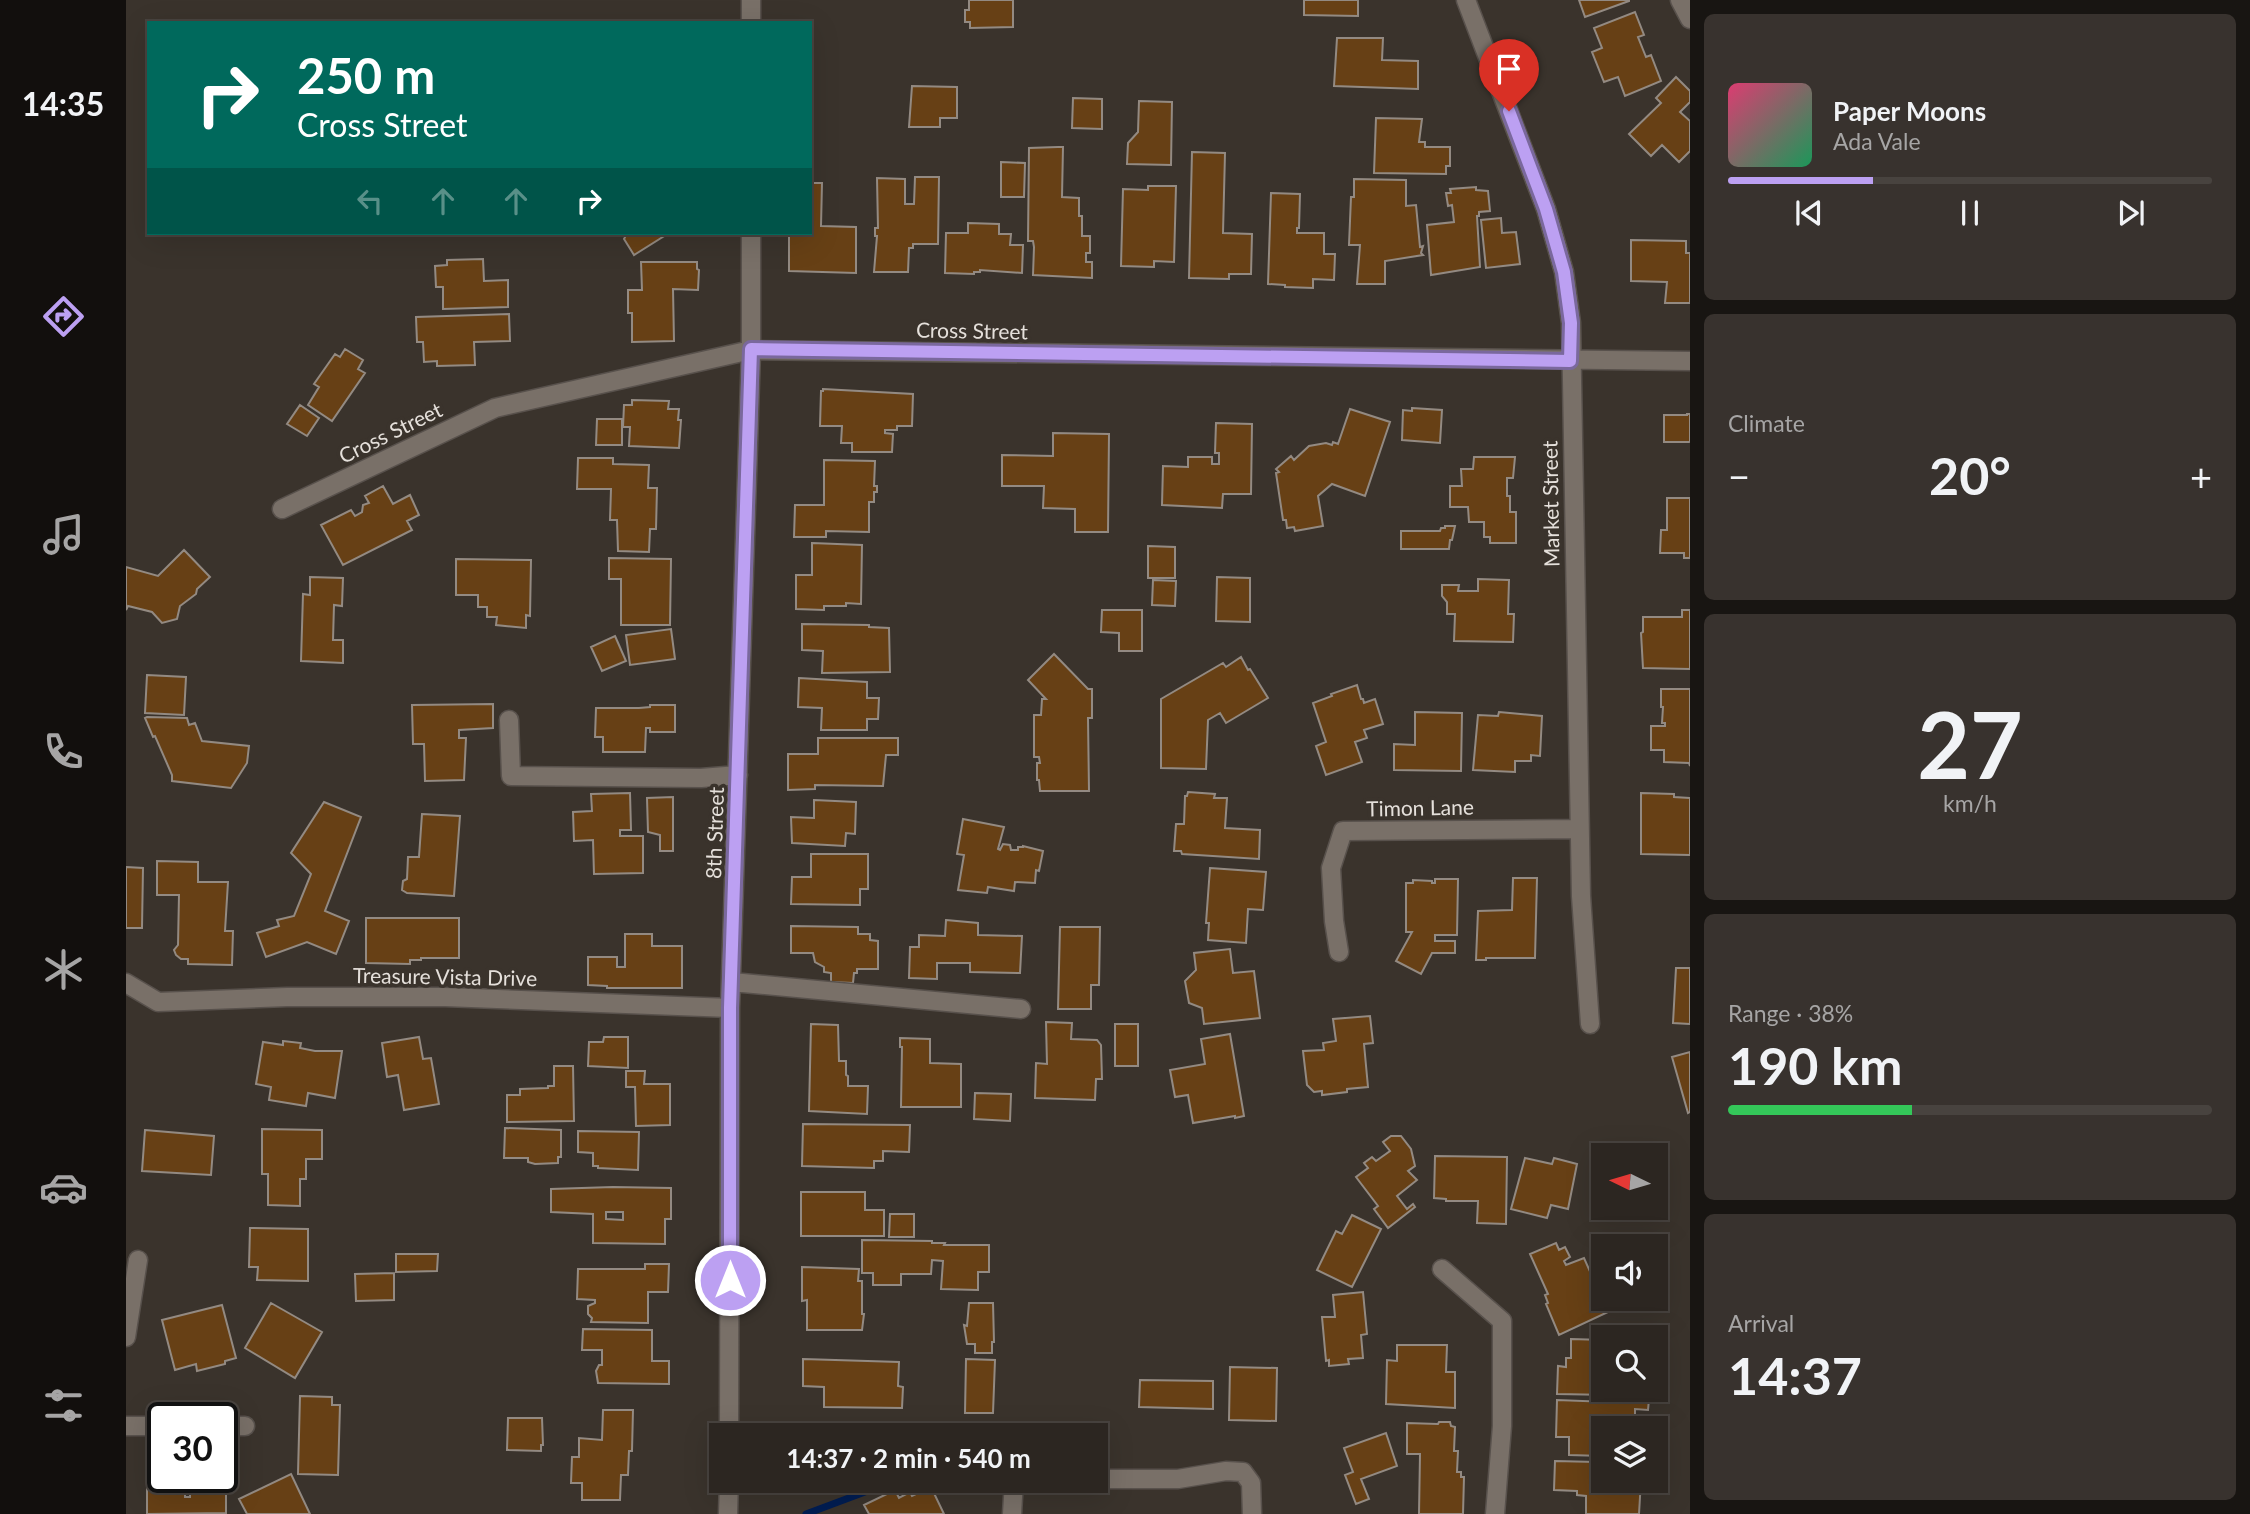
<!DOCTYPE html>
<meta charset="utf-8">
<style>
:root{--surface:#2c2621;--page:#38322e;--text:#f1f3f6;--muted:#a6a5a5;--line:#48433f;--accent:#bca0f2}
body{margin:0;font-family:Lato,sans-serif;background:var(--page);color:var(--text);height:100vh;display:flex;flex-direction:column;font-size:26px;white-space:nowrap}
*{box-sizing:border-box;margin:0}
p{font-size:23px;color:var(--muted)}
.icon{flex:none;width:38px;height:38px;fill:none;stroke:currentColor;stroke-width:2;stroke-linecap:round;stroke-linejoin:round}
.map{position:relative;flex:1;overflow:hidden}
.drawer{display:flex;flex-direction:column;gap:14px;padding:14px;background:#181512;width:560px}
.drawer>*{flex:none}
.banner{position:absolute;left:21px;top:21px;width:665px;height:214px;border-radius:0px;box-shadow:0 7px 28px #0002,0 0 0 2px var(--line);background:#00695c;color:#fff;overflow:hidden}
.needle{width:46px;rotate:275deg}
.tools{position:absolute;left:1465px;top:1143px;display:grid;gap:14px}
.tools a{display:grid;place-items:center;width:77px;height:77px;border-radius:0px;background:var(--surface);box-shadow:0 7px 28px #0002,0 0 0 2px var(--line);font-size:35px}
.speed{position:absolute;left:21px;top:1402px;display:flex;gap:14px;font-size:35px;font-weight:700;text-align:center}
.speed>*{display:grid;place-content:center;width:91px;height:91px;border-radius:50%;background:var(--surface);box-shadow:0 7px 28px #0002,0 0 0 2px var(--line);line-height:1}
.speed .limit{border:4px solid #111;border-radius:10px;background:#fff;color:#111}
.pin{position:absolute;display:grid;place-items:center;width:60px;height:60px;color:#fff;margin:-72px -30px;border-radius:50% 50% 50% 0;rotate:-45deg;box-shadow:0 0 7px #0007}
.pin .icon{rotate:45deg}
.me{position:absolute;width:77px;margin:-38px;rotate:0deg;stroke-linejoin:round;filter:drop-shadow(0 0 5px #0008)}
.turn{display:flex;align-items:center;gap:24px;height:147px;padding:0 35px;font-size:32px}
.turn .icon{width:91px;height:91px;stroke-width:2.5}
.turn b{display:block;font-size:49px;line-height:60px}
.lanes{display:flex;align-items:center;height:66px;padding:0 35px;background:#0003;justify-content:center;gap:35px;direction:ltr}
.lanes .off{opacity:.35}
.big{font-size:52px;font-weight:700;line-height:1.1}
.drawer .tile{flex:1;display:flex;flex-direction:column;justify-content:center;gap:10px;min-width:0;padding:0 24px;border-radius:10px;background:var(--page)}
.drawer .dial{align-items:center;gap:0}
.dial b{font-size:91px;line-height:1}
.song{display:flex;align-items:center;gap:21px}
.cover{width:84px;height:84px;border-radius:10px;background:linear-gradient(135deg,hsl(340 70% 55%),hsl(150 70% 35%))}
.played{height:7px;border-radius:4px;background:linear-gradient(90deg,var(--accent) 30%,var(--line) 30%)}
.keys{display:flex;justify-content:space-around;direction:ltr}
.heat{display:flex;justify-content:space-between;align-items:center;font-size:38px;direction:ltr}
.charge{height:10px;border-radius:5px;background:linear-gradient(90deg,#34c759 38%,var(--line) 0)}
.trip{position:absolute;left:583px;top:1423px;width:399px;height:70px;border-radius:0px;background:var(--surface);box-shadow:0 7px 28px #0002,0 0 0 2px var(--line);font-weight:700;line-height:70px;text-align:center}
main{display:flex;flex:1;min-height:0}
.dock{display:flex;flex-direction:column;width:126px;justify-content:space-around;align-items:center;background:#120f0d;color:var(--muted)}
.dock .icon{width:49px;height:49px}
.dock .on{color:var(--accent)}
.dock b{font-size:32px;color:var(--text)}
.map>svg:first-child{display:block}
</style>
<main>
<nav class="dock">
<b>14:35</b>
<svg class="icon on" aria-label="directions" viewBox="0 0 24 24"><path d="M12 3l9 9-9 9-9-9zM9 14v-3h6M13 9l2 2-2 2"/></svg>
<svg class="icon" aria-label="music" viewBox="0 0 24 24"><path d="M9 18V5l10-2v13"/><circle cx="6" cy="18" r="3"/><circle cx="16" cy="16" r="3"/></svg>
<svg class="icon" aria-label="phone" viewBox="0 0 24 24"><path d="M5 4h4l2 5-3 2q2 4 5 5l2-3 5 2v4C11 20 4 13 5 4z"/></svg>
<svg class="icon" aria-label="climate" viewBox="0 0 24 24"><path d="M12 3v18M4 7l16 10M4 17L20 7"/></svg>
<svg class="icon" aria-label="car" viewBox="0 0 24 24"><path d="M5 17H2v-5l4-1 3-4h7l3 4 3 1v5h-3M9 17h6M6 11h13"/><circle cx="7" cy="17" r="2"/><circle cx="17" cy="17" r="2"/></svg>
<svg class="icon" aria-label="filters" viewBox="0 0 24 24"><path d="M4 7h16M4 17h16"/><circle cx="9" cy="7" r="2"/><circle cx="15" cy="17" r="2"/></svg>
</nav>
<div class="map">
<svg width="1564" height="1514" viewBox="0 0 1564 1514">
<rect width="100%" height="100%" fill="#3a332c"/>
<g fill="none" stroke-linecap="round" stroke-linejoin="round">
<path stroke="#001d52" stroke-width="7" d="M680,1514L771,1480"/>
</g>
<path fill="#674015" stroke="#938a82" stroke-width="2" fill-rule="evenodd" d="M843,0H887V27L844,28V22H839V10H843Z
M1178,0H1232V16L1178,15Z
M1453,0H1503V1L1459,17Z
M1509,12L1518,35L1512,37L1520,57L1525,55L1535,81L1499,96L1492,77L1478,82L1466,52L1476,48L1468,28Z
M1211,38H1257L1256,60L1292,61V89L1208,86Z
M1550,77L1564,91V102L1554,112L1564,121V151L1553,162L1536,145L1525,156L1503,134L1535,103L1530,98Z
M786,86L831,87V118H814V127H783Z
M947,98L976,99V129L946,128Z
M1013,101L1046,102L1045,165L1001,164L1002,143L1012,132Z
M1250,118L1296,119L1293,142H1299V147H1324V166H1320V174L1248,173Z
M932,147H937L936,197L953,198V216H956V236H964V253H960V262H966V278L907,275L908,247L907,241H902L903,148Z
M1066,152L1099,153L1097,233L1126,234L1125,274H1103V279L1063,278Z
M875,162L899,163L898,197H875Z
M789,177H813L812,244H787V248H783L782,272H748L751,236H749V228H752L751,178L779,179V204H788Z
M1228,179L1280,180V206L1290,205L1294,247L1297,246L1295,253L1297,255L1259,261V284H1231L1234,245H1223L1225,197H1228Z
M684,183H696L695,226L730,227V273L663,271V233H684Z
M1022,186H1050L1048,262L1028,261V267L995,266L997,189L1022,190Z
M1350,187V190L1362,191L1364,211L1353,212V216H1351L1354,267L1305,275L1301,225L1328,222L1326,205L1322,206L1320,193H1325L1324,189Z
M1145,193L1174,194L1173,228H1171V233H1198V254H1209L1208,280L1187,279V288L1159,287V285L1142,284Z
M1375,218L1376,233L1390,232L1394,264L1360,268L1355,220Z
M842,223L873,224V234H885L884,245H897L896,273L854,270V272H848V274L819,273L820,233H842Z
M496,233H543L508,255L498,239L499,237Z
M1505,240L1560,241V253H1564V303H1539L1541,282L1505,281Z
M357,259L358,281L382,280V307L317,309V287H310L309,266L321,265V260Z
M515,262H571V269L573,270L572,290L547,289L548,341L506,342V313H502V290H516Z
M383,314L384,341L348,342L349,365L311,366V361L298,362L297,342H291L290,317Z
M219,349L237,360L232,369L239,373L206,421L182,405L193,387L188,384L209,354L214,357Z
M697,389L787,394L786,426H771V430H759V433L767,434L766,452H726V443H715L716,426H694L695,391H697Z
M506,400L543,401L542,409H553L552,420H555L553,448L503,446L504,427H497L498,405H506Z
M174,405L193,418L181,436L161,424Z
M1286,408L1316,410L1314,443L1276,440L1277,410L1286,411Z
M1224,409L1264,422L1239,496L1206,484L1192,496L1197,526L1169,531L1168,527L1161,528L1160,520H1157L1150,473L1153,472L1150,469L1165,456L1168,460L1183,446L1200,443L1206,445L1207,442L1212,444Z
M1561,414H1564V441L1563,442H1538V415H1561Z
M471,419H496V445H470Z
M1090,423L1126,424L1125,494H1097L1096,508L1036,505L1037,466L1062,467V457H1086V464H1093V453H1089Z
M927,433L983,434L982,532H949V509L917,508L918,486H876V455L927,456Z
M1348,457H1389L1387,478H1381V496H1384V512H1390V543H1364V537H1358V522H1343L1342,507H1324V486H1336L1335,469H1347Z
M452,458H487V464L523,465L522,488H531L530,529H524L523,552L492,551L491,520H484L485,489H451Z
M698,460L749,461L748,486H751V492H748V502H743V532L700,531V537H668L669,505H698Z
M257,486L267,504L284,495L293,515L281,521L286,530L217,565L195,525L225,510L229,516L236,512L237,505L243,503L239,496Z
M1541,498H1564V558H1558V553H1534L1535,530H1541Z
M1319,526H1329L1326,540H1324L1323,549H1275V531H1314L1315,528H1319Z
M686,543L736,545L735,604L720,603V606H698V610L670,609V575H686Z
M1022,546L1049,547V578H1022Z
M58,550L84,577L71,589L70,594L54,606L51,619L36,623L26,612L2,606L0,610V567L32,576Z
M483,558L545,559L544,625H495V579H483Z
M330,559L405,560L404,616L400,615V628L370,625L371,617H361V607H352V595H330Z
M184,577L217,578L216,606L208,605L207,640H217V663L175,661L177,594L184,595Z
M1091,577L1124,578V622L1090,621Z
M1352,579L1383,580L1382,614H1388L1387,642L1328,641L1329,614H1321V602L1316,596V585H1333L1332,591H1352Z
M1027,580L1050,581L1049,606L1026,605Z
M976,610H1016V651H993V633L975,632Z
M1556,610H1564V669L1517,668L1515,633L1517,632V617H1556Z
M676,624L743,625V627L763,628L764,672L696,673L697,651L676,650Z
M545,629L549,659L504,665L500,635Z
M489,636L500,661L476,671L465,647Z
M928,654L962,689H966V718H962L963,791H914L913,780H911V763H914L913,757H908V715H915L916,699H920L902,680Z
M1115,657L1122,670L1124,669L1142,698L1100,723L1094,713L1082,720L1080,769L1035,768V699L1097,663L1100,667Z
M21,675L60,677L58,715L19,713Z
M673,678L741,682V698H753L752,719H741V730H695L696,708L672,707Z
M1231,685L1235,699H1237L1238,703L1249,699L1257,724L1238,730L1241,738L1229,742L1236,762L1200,775L1190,746L1200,742L1187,703L1206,696L1205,694Z
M1535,689H1564V766L1563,763L1538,762V750H1525V726H1539V723H1536L1537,707H1535Z
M367,704V728L333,730V738H340L338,780L299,781L298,744H287L286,705Z
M524,705H549V732H524V728H520L519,752H477V737H469L470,708H513L524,707Z
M1289,712L1336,713L1335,771L1268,770V744L1289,745Z
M1373,712L1416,716L1414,756L1405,755V761H1389V772L1347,770L1352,715L1372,716Z
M21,717L61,718L63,725L69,723L76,741L123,746L121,763L105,788L46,781V775L29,736L27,737L19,718Z
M692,738H772V755H760L757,786L689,785V789L662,790V754H692Z
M1062,792L1089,794L1088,798H1101L1099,828L1134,830L1133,859L1056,854L1055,851H1048L1050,824H1058L1059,796H1061Z
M504,793L505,830H494V836H517V873L468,874L467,840L448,841L447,812L466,811L465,794Z
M1515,793L1548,794V797L1564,798V855L1515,854Z
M547,797V851H534V835L522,832L521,798Z
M688,800L730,802L729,834L720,833L719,846L666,843L665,817L688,818Z
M198,802L235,817L199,911L223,921L210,954L181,942L140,957L131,933L153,926L151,920L168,916L185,874L165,853Z
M296,814L334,816L328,896L281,893L276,890L277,881L281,879L282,857H293Z
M837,819L878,827L872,849L874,850L877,844L884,845L885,850H892V847H897V846L917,851L913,871L910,870L909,883L889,882L888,891L862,887L861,893L832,890L838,855L831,854Z
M685,854H742V889H734V905L665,904L666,877H685Z
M31,861L72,862V882H102L99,931H107L106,965L62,964V959H55L50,955L48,950L52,945L53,895H31Z
M0,867L17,868L16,928H0Z
M1084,868L1140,872L1137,910L1122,909L1120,943L1082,940L1083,923H1080Z
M1387,878H1411L1409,958H1360V960H1350L1352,911L1386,910Z
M1309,879H1332L1331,935H1309V941H1329V953H1306L1295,974L1270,961L1286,932H1280V883H1287V880L1306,881V883H1309Z
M240,918H333V958H295V960H284V964L240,963Z
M820,920L852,923V935L896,936L894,973L844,972V963H811V979L783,978L784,947H793V935L819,936Z
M665,926L732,927V934H744V940L752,941V969H731V973H728L727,983L705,982V973L698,972V967L689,962L687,953H665Z
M934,927H974L973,985H965V1009H932Z
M499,934H526V946H556V988H481V986L462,985V957H491V967H499Z
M1104,949L1107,973L1128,971L1134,1018L1078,1024L1076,1008L1063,1003L1059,981L1070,970L1068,953Z
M1550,968H1564V1024L1547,1023Z
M1244,1016L1247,1043L1238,1044L1242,1087L1221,1089V1092L1196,1095V1091L1188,1092L1181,1085L1177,1051L1198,1050L1197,1043L1210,1041L1207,1019Z
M920,1022L946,1023L945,1039L971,1040L975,1045L976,1079H970L969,1100L909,1098L910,1063L921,1064Z
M685,1024L712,1025L713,1061H720V1075L722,1076V1086H742L741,1114L683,1111Z
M989,1024H1012V1066H989Z
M1104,1034L1118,1116L1109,1118V1116L1067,1123L1062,1095L1049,1097L1044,1070L1079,1064L1075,1039Z
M293,1037L297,1059L305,1058L313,1104L278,1110L272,1075L261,1077L256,1043Z
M478,1037H502V1068L462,1066L463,1042H477Z
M774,1038L804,1039V1063L835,1064V1107H775L776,1047H774Z
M157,1041L175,1043L174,1048L189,1051H216L209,1098L182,1093L180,1106L143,1100L145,1087L130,1084L137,1042L157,1045Z
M1564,1052V1112L1562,1113L1546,1057Z
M428,1066H447L448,1121L381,1122V1095H394V1089L422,1088V1086H428Z
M500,1071H519L518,1084H544V1125L510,1126L509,1087H500Z
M849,1093L885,1094L884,1121L848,1119Z
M677,1124L784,1125L783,1152L757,1151V1161H748V1168L676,1166Z
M379,1128L435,1130V1157H432V1163L409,1164L402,1162V1158H378Z
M136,1129L196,1130V1159H180V1179H174V1206L142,1205V1174H136Z
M19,1130L88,1136L85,1175L16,1171Z
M452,1131L513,1132L512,1170L472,1168V1166H467V1153L452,1152Z
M1265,1136H1275L1285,1149L1289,1166L1282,1171L1291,1180L1271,1196L1281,1209L1287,1204L1289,1207L1262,1228L1248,1209L1252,1206L1230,1177L1242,1168L1238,1163L1246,1157L1250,1161L1264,1151L1257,1142Z
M1309,1156L1381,1157L1380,1224L1351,1223L1352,1201H1320V1199L1308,1198Z
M1399,1158L1426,1164L1428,1158L1451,1164L1442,1209L1425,1205L1421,1218L1385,1209Z
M487,1187L545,1188V1219H539V1244L467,1243V1214L425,1212V1189ZM480,1212H497V1220L480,1219Z
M675,1192H739V1210H758V1236H675Z
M764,1214H788V1237H763Z
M1226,1215L1255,1229L1226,1287L1191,1270L1210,1231L1216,1234Z
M124,1228L182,1229V1281L131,1280L132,1267H123Z
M736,1240L806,1241V1243H819L818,1245H863V1272H852V1290L815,1289L817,1261L806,1260L805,1274H775V1285H747V1273H736Z
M1430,1243L1433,1250L1439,1247L1444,1257L1438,1261L1440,1265L1458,1258L1482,1312L1433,1335L1420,1304L1422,1303L1419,1295L1422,1294L1404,1254Z
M270,1254H312L311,1271L270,1272Z
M519,1264H543L542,1292H522V1323L465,1322L466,1318L462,1314V1306L469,1303V1300L451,1299L452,1269H519Z
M676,1267L733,1269L732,1281H736V1314H738L736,1330H681V1300L676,1301Z
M268,1273V1300L230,1301L229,1274Z
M1237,1292L1241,1334L1235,1335L1237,1358L1222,1359L1223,1364L1203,1366V1360L1200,1361L1196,1317H1209L1207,1295Z
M145,1303L196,1332L169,1378L119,1348Z
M843,1303H867L868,1342H866V1353H849V1344H841L838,1325L841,1326Z
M96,1305L110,1358L99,1361V1364L71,1371L70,1364L49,1370L36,1320Z
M457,1329L526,1330V1361H543V1384L472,1383L470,1371L473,1365H476V1350H456Z
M1445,1339L1477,1340V1390H1485V1395L1431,1394L1432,1366L1440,1367V1358H1445Z
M1271,1345H1321L1320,1372H1329V1408L1260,1404L1261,1360L1271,1361Z
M677,1359L773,1362L772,1386L777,1387L776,1408L698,1407V1387L677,1386Z
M840,1359L869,1360L867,1413H839Z
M1104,1367L1151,1368L1150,1421L1103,1420Z
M1014,1380L1087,1381V1409L1013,1407Z
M174,1396L206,1397V1405H214L212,1475L172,1474Z
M1509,1398L1523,1399L1522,1410L1509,1409V1428H1477V1456L1443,1455V1437H1430L1431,1400L1509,1403Z
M477,1410H507L506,1451H503L502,1475H495L494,1500H456V1483H445L446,1457H453V1438L476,1440Z
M382,1418H416L417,1445H415V1451L381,1450Z
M1313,1422H1324L1325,1426L1329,1427L1328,1451H1332L1331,1472H1335V1477H1338L1337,1514H1293L1294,1454H1281V1423L1312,1424Z
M656,1426L741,1428V1430H766V1435H656Z
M1260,1433L1271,1466L1235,1479L1243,1499L1230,1504L1219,1475L1227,1472L1218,1448Z
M1429,1461L1470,1462L1469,1468H1477V1480H1515L1513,1514H1460V1496L1451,1495V1491L1428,1490Z
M165,1474L184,1514H121L113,1499Z
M657,1480H704V1484L657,1483Z
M21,1483H59V1497H64V1483L100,1484V1513L21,1514Z
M805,1487L818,1514H743L738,1505L769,1490L773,1498L784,1492L786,1496Z"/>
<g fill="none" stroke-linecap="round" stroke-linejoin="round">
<defs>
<path id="minor" d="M625,0V23
M1340,0L1420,209L1438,272L1445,323L1455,896L1464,1024
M1554,0L1564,19
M156,509L369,408L625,350L1564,361
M383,720L385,776L575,778L612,775
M1213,952L1208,921L1205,868L1217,831L1453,829
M606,982L895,1009
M0,983L32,1002L161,997H319L604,1008
M1316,1269L1376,1321V1426L1369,1514
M0,1337L12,1260
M0,1426H37
M96,1426H119
M603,1435L604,1008L625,350V233
M970,1479H1052L1100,1471L1117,1472L1125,1483L1126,1514
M602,1514L603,1480
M886,1514L888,1480"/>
</defs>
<use href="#minor" stroke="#58514c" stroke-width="21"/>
<use href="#minor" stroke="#797068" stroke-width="18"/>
</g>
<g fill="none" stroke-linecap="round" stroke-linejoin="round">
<defs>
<path id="route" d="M604,1280V1008L625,349L1444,361L1445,323L1438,272L1420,209L1383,111"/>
</defs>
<use href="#route" stroke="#7a689d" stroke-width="18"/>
<use href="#route" stroke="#bca0f2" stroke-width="12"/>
</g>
<g text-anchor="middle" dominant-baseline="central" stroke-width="7" stroke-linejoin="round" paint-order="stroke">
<g font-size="21" fill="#e5e0db" stroke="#3a332c">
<text transform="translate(846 330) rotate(1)">Cross Street</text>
<text transform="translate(264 432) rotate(-26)">Cross Street</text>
<text transform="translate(1424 504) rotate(-91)">Market Street</text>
<text transform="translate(1294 807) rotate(-1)">Timon Lane</text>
<text transform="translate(588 833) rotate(-88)">8th Street</text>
<text transform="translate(319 976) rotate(1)">Treasure Vista Drive</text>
</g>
</g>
</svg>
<div class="tools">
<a><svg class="needle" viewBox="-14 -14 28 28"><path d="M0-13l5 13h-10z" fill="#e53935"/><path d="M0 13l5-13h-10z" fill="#a6a5a5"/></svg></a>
<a><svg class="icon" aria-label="sound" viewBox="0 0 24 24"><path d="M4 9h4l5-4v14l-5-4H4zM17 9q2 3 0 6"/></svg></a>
<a><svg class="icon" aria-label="search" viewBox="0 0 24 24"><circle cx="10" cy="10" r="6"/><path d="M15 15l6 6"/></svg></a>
<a><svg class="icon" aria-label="layers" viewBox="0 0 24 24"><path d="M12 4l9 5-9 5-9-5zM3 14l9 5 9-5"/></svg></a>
</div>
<div class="speed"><div class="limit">30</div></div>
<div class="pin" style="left:1383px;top:111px;background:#d93025"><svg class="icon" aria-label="arrive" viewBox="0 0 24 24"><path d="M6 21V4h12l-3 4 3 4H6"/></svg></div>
<svg class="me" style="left:604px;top:1280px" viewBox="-20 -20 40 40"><circle r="17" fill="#bca0f2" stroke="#fff" stroke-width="3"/><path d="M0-11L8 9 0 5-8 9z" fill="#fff"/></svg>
<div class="trip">14:37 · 2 min · 540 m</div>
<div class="banner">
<div class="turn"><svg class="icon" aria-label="right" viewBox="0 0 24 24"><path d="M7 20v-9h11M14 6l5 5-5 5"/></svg><div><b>250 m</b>Cross Street</div></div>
<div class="lanes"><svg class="icon off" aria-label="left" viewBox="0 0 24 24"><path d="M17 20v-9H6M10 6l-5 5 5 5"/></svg><svg class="icon off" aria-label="ahead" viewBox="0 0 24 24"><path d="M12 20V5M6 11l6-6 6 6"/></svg><svg class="icon off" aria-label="ahead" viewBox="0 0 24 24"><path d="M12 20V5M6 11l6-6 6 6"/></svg><svg class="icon" aria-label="right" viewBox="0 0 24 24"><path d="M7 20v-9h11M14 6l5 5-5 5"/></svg></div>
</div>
</div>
<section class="drawer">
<div class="tile">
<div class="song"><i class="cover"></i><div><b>Paper Moons</b><p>Ada Vale</p></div></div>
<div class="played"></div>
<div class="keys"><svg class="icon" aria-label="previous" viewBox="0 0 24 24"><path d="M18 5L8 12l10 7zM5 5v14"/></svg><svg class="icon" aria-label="pause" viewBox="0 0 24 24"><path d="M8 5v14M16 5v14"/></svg><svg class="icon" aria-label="next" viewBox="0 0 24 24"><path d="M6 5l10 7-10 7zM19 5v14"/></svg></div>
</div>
<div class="tile"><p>Climate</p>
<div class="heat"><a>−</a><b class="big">20°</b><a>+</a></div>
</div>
<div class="tile dial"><b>27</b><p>km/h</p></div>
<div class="tile"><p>Range · 38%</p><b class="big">190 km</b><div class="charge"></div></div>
<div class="tile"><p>Arrival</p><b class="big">14:37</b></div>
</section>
</main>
